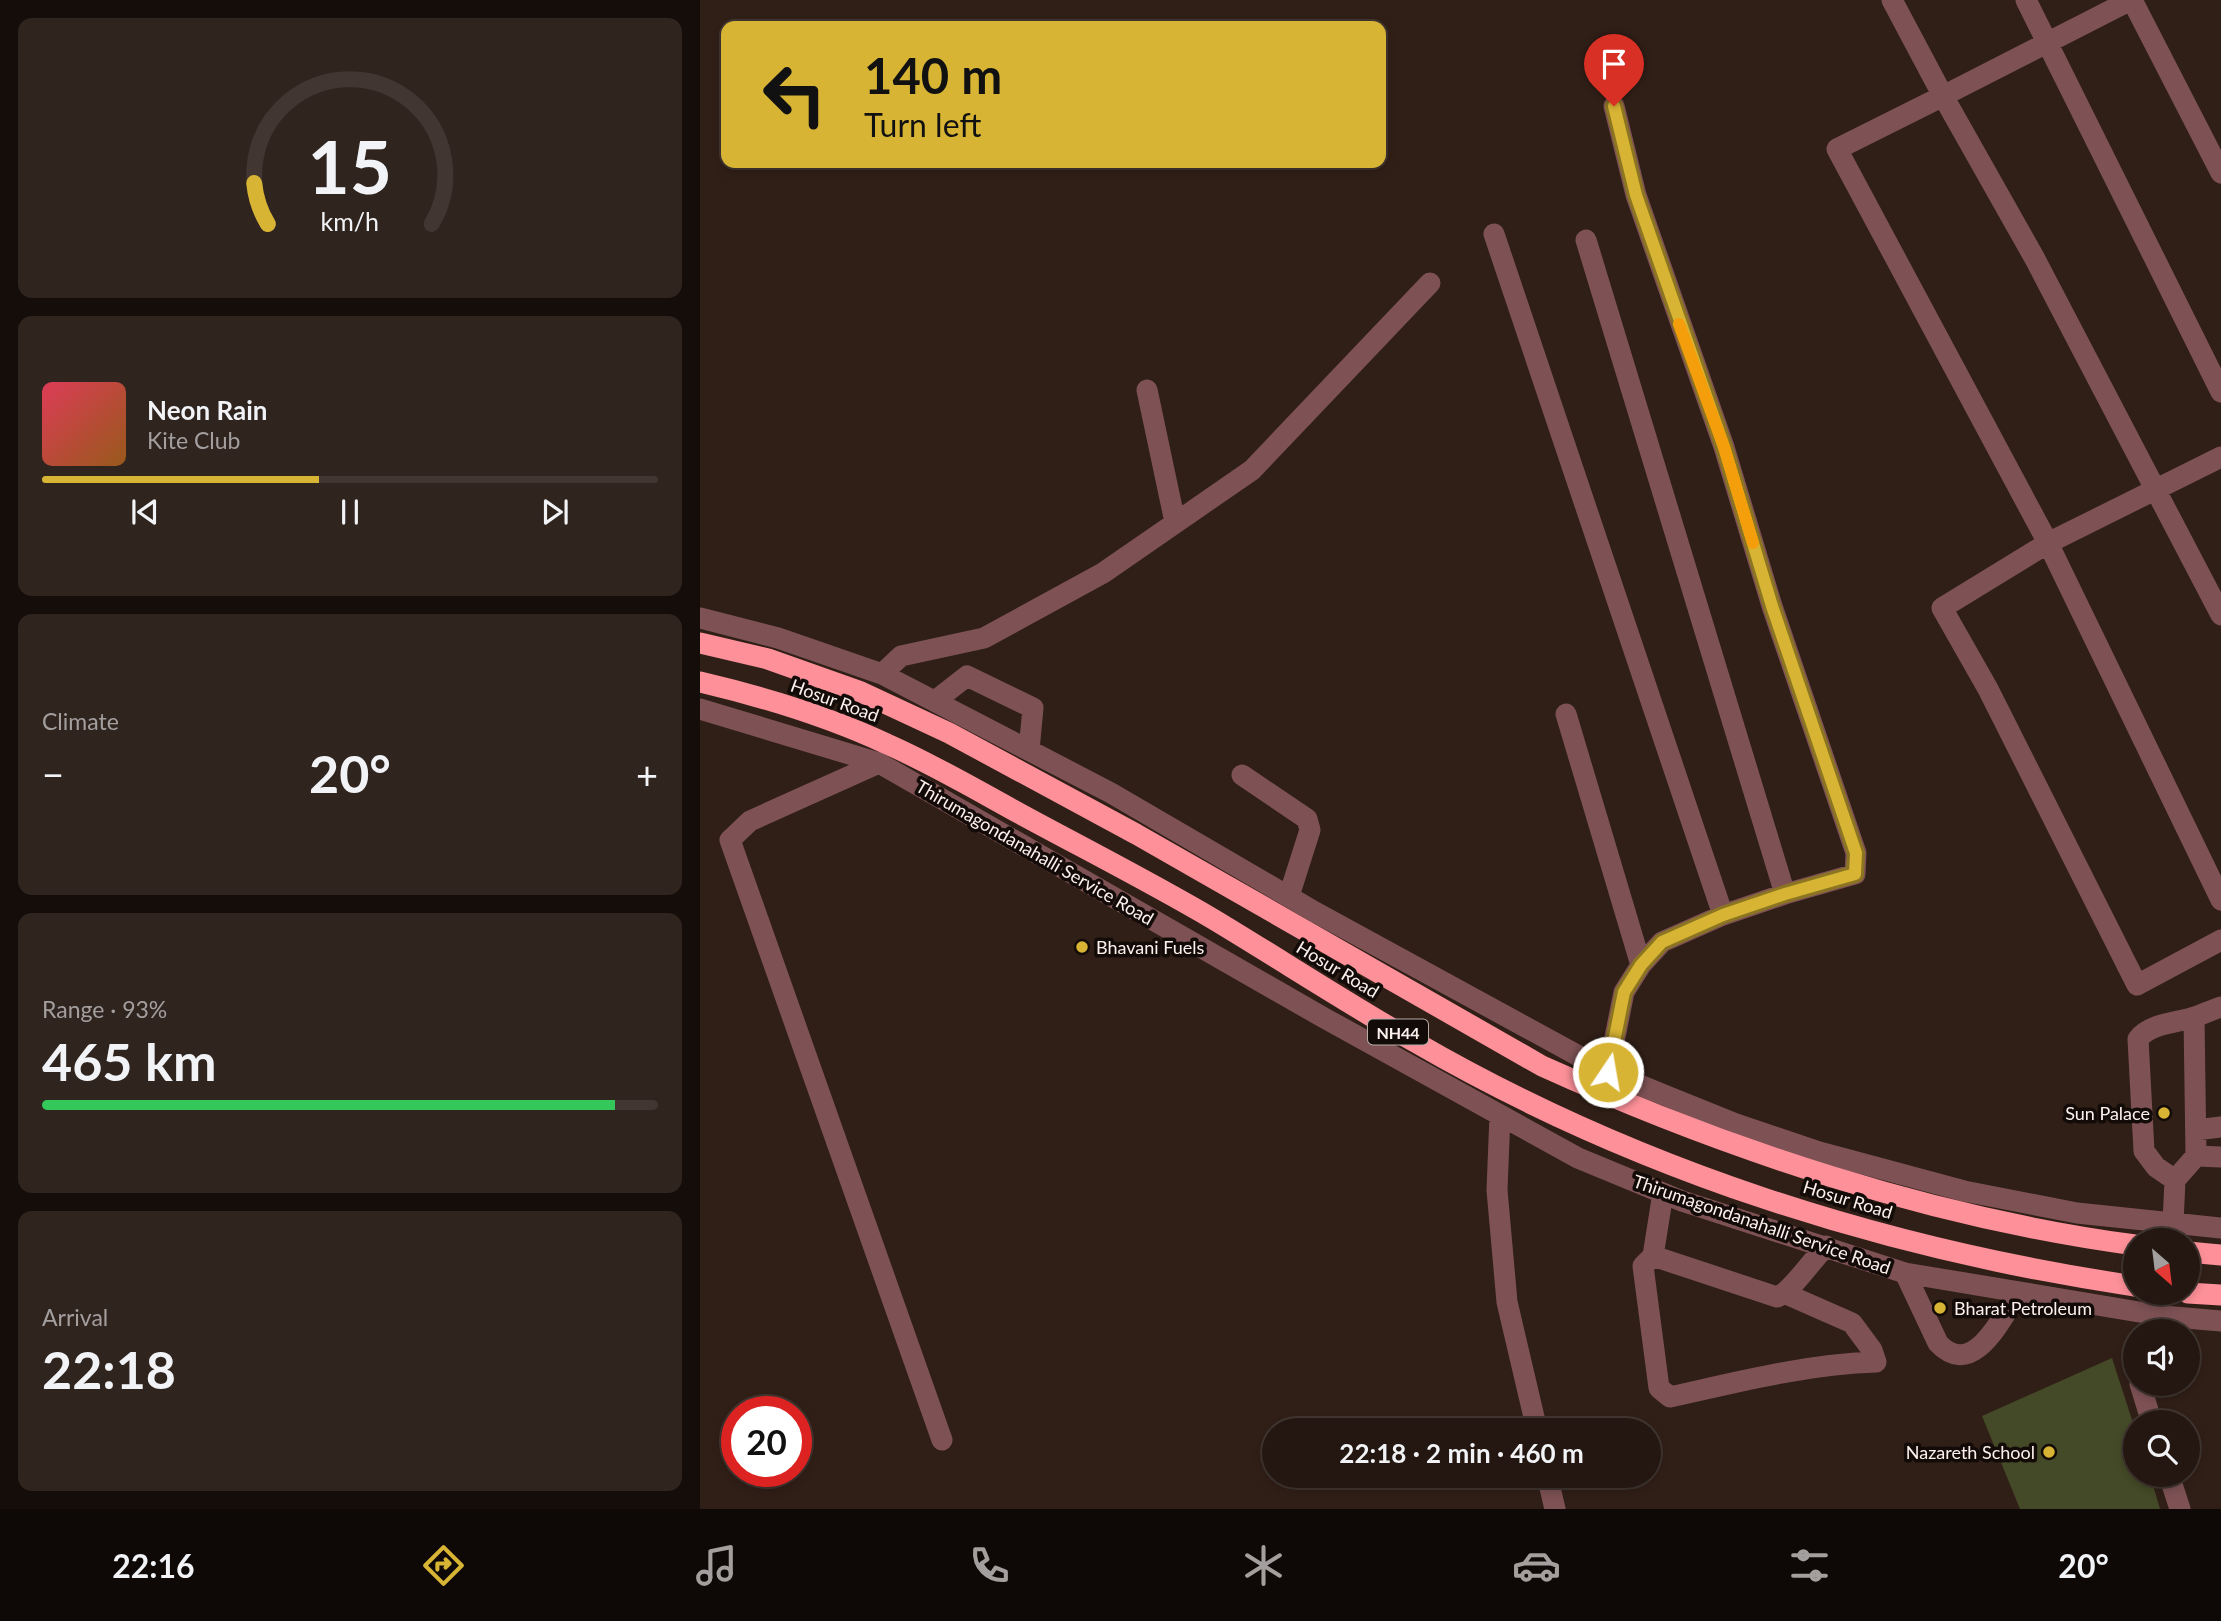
<!DOCTYPE html>
<meta charset="utf-8">
<style>
:root{--surface:#241711;--page:#30241f;--text:#f1f3f6;--muted:#a39f9f;--line:#413631;--accent:#d8b434}
body{margin:0;font-family:Lato,sans-serif;background:var(--page);color:var(--text);height:100vh;display:flex;flex-direction:column;font-size:26px;white-space:nowrap}
*{box-sizing:border-box;margin:0}
p{font-size:23px;color:var(--muted)}
.icon{flex:none;width:38px;height:38px;fill:none;stroke:currentColor;stroke-width:2;stroke-linecap:round;stroke-linejoin:round}
.map{position:relative;flex:1;overflow:hidden}
.details{display:flex;flex-direction:column;gap:18px;padding:18px;background:#140d09;width:700px}
.details>*{flex:none}
.guide{position:absolute;left:21px;top:21px;width:665px;height:147px;border-radius:14px;box-shadow:0 4px 10px #0003,0 0 0 2px var(--line);background:#d8b434;color:#111;overflow:hidden}
.needle{width:46px;rotate:152deg}
.tools{position:absolute;left:1423px;top:1228px;display:grid;gap:14px}
.tools a{display:grid;place-items:center;width:77px;height:77px;border-radius:50%;background:var(--surface);box-shadow:0 4px 10px #0003,0 0 0 2px var(--line);font-size:35px}
.speed{position:absolute;left:21px;top:1396px;display:flex;gap:14px;font-size:35px;font-weight:700;text-align:center}
.speed>*{display:grid;place-content:center;width:91px;height:91px;border-radius:50%;background:var(--surface);box-shadow:0 4px 10px #0003,0 0 0 2px var(--line);line-height:1}
.speed .limit{border:10px solid #d22;background:#fff;color:#111}
.pin{position:absolute;display:grid;place-items:center;width:60px;height:60px;color:#fff;margin:-72px -30px;border-radius:50% 50% 50% 0;rotate:-45deg;box-shadow:0 0 7px #0007}
.pin .icon{rotate:45deg}
.me{position:absolute;width:77px;margin:-38px;rotate:12deg;stroke-linejoin:round;filter:drop-shadow(0 0 5px #0008)}
.turn{display:flex;align-items:center;gap:24px;height:147px;padding:0 28px;font-size:32px}
.turn .icon{width:91px;height:91px;stroke-width:2.5}
.turn b{display:block;font-size:49px;line-height:60px}
.big{font-size:52px;font-weight:700;line-height:1.1}
.details .tile{flex:1;display:flex;flex-direction:column;justify-content:center;gap:10px;min-width:0;padding:0 24px;border-radius:14px;background:var(--page)}
.details .dial{align-items:center;gap:0}
.dial svg{height:182px;overflow:visible;fill:none;stroke:var(--line);stroke-width:7;stroke-linecap:round;text-anchor:middle}
.dial text{fill:var(--text);stroke:none}
.song{display:flex;align-items:center;gap:21px}
.cover{width:84px;height:84px;border-radius:10px;background:linear-gradient(135deg,hsl(350 70% 55%),hsl(30 70% 35%))}
.played{height:7px;border-radius:4px;background:linear-gradient(90deg,var(--accent) 45%,var(--line) 45%)}
.keys{display:flex;justify-content:space-around;direction:ltr}
.heat{display:flex;justify-content:space-between;align-items:center;font-size:38px;direction:ltr}
.charge{height:10px;border-radius:5px;background:linear-gradient(90deg,#34c759 93%,var(--line) 0)}
.trip{position:absolute;left:562px;top:1418px;width:399px;height:70px;border-radius:35px;background:var(--surface);box-shadow:0 4px 10px #0003,0 0 0 2px var(--line);font-weight:700;line-height:70px;text-align:center}
.tabs{display:flex;height:112px;justify-content:space-around;align-items:center;background:#0e0907;color:var(--muted)}
.tabs .icon{width:49px;height:49px}
.tabs .on{color:var(--accent)}
.tabs b{font-size:32px;color:var(--text)}
main{display:flex;flex:1;min-height:0}
.map>svg:first-child{display:block}
</style>
<main>
<section class="details">
<div class="tile dial"><svg viewBox="0 0 100 80">
<path d="M14 69A42 42 0 1 1 86 69"/>
<path d="M14 69A42 42 0 0 1 8 51" stroke="#d8b434"/>
<text x="50" y="56" font-size="32" font-weight="700">15</text>
<text x="50" y="72" font-size="11">km/h</text>
</svg></div>
<div class="tile">
<div class="song"><i class="cover"></i><div><b>Neon Rain</b><p>Kite Club</p></div></div>
<div class="played"></div>
<div class="keys"><svg class="icon" aria-label="previous" viewBox="0 0 24 24"><path d="M18 5L8 12l10 7zM5 5v14"/></svg><svg class="icon" aria-label="pause" viewBox="0 0 24 24"><path d="M8 5v14M16 5v14"/></svg><svg class="icon" aria-label="next" viewBox="0 0 24 24"><path d="M6 5l10 7-10 7zM19 5v14"/></svg></div>
</div>
<div class="tile"><p>Climate</p>
<div class="heat"><a>−</a><b class="big">20°</b><a>+</a></div>
</div>
<div class="tile"><p>Range · 93%</p><b class="big">465 km</b><div class="charge"></div></div>
<div class="tile"><p>Arrival</p><b class="big">22:18</b></div>
</section>
<div class="map">
<svg width="1521" height="1509" viewBox="0 0 1521 1509">
<rect width="100%" height="100%" fill="#301f17"/>
<path fill="#444927" d="M1412,1358L1435,1429V1475H1450L1460,1509H1320L1282,1416Z"/>
<g fill="none" stroke-linecap="round" stroke-linejoin="round">
<path stroke="#7e5255" stroke-width="21" d="M1192,0L1243,96L1137,149L1348,543L1242,608L1288,689L1437,985L1521,940
M1326,0L1521,392
M1431,0L1243,96L1335,259L1521,615
M1432,0L1521,173
M794,234L1023,915
M886,240L1085,894
M447,390L475,522
M1521,457L1348,543L1521,900
M0,618L78,638L182,674L411,793L615,912L908,1072L964,1095L1036,1124L1119,1152L1264,1191L1377,1213L1521,1228
M182,674L201,656L284,638L403,573L552,470L730,283
M235,701L267,676L333,708L329,750
M0,709L179,763L626,1019L800,1115L878,1158L982,1201L1205,1273L1463,1316L1521,1321
M866,714L941,965
M179,763L50,821L30,840L242,1440
M542,775L607,819L610,830L589,896
M908,1072L924,992L941,965L962,942L1023,915L1085,894L1155,874L1156,853L1072,606L1024,447L936,195L914,106
M800,1115L797,1190L807,1302L837,1430
M1496,1130L1521,1127
M1496,1156L1521,1157
M1475,1180L1456,1167L1444,1151L1438,1039C1451,1023 1476,1023 1495,1017C1503,1014 1512,1010 1521,1007
M963,1193L953,1256L943,1266L959,1388L970,1397C1038,1382 1107,1364 1176,1362L1172,1350L1152,1323L1086,1294
M1473,1223L1475,1180L1496,1156L1494,1017
M953,1256L1077,1297C1091,1292 1113,1259 1126,1246
M1205,1273L1238,1343C1273,1381 1302,1317 1319,1292
M1435,1367V1369
M1440,1384L1452,1423
M847,1475L855,1509
M1469,1475L1480,1509"/>
<path stroke="#fd9099" stroke-width="21" d="M0,643L68,659L161,692L249,733L436,834L842,1066C1027,1150 1233,1218 1435,1245
M0,682C64,697 127,716 187,744C235,765 280,792 326,817C389,851 452,883 513,919C581,960 647,1003 715,1042C936,1170 1184,1249 1435,1286
M1488,1252L1521,1255
M1488,1293L1521,1295"/>
</g>
<g fill="none" stroke-linecap="round" stroke-linejoin="round">
<defs>
<path id="route" d="M908,1072L924,992L941,965L962,942L1023,915L1085,894L1155,874L1156,853L1072,606L1024,447L936,195L914,106"/>
</defs>
<use href="#route" stroke="#8c7522" stroke-width="18"/>
<use href="#route" stroke="#d8b434" stroke-width="12"/>
<path stroke="#f59e0b" stroke-width="12" d="M979,324L1024,447L1053,543"/>
</g>
<g fill="#d8b434" stroke="#120b08" stroke-width="2.5">
<circle cx="382" cy="947" r="7"/>
<circle cx="1464" cy="1113" r="7"/>
<circle cx="1240" cy="1308" r="7"/>
<circle cx="1349" cy="1452" r="7"/>
</g>
<g text-anchor="middle" dominant-baseline="central" stroke-width="7" stroke-linejoin="round" paint-order="stroke">
<rect fill="#120b08" stroke="#b7aca8" stroke-width="2" x="668" y="1019.5" width="60" height="25" rx="5"/>
<g font-size="16" font-weight="bold" fill="#fef1ec">
<text x="698" y="1032">NH44</text>
</g>
<g font-size="18" fill="#fef1ec" stroke="#120b08">
<text transform="translate(135 700) rotate(20)">Hosur Road</text>
<text transform="translate(335 852) rotate(30)">Thirumagondanahalli Service Road</text>
<text transform="translate(638 969) rotate(31)">Hosur Road</text>
<text transform="translate(1148 1199) rotate(17)">Hosur Road</text>
<text transform="translate(1062 1224) rotate(19)">Thirumagondanahalli Service Road</text>
</g>
<g font-size="18" fill="#fef1ec" stroke="#120b08" text-anchor="start">
<text x="396" y="947">Bhavani Fuels</text>
<text x="1450" y="1113" text-anchor="end">Sun Palace</text>
<text x="1254" y="1308">Bharat Petroleum</text>
<text x="1335" y="1452" text-anchor="end">Nazareth School</text>
</g>
</g>
</svg>
<div class="tools">
<a><svg class="needle" viewBox="-14 -14 28 28"><path d="M0-13l5 13h-10z" fill="#e53935"/><path d="M0 13l5-13h-10z" fill="#a39f9f"/></svg></a>
<a><svg class="icon" aria-label="sound" viewBox="0 0 24 24"><path d="M4 9h4l5-4v14l-5-4H4zM17 9q2 3 0 6"/></svg></a>
<a><svg class="icon" aria-label="search" viewBox="0 0 24 24"><circle cx="10" cy="10" r="6"/><path d="M15 15l6 6"/></svg></a>
</div>
<div class="speed"><div class="limit">20</div></div>
<div class="pin" style="left:914px;top:106px;background:#d93025"><svg class="icon" aria-label="arrive" viewBox="0 0 24 24"><path d="M6 21V4h12l-3 4 3 4H6"/></svg></div>
<svg class="me" style="left:908px;top:1072px" viewBox="-20 -20 40 40"><circle r="17" fill="#d8b434" stroke="#fff" stroke-width="3"/><path d="M0-11L8 9 0 5-8 9z" fill="#fff"/></svg>
<div class="trip">22:18 · 2 min · 460 m</div>
<div class="guide">
<div class="turn"><svg class="icon" aria-label="left" viewBox="0 0 24 24"><path d="M17 20v-9H6M10 6l-5 5 5 5"/></svg><div><b>140 m</b>Turn left</div></div>
</div>
</div>
</main>
<nav class="tabs">
<b>22:16</b>
<svg class="icon on" aria-label="directions" viewBox="0 0 24 24"><path d="M12 3l9 9-9 9-9-9zM9 14v-3h6M13 9l2 2-2 2"/></svg>
<svg class="icon" aria-label="music" viewBox="0 0 24 24"><path d="M9 18V5l10-2v13"/><circle cx="6" cy="18" r="3"/><circle cx="16" cy="16" r="3"/></svg>
<svg class="icon" aria-label="phone" viewBox="0 0 24 24"><path d="M5 4h4l2 5-3 2q2 4 5 5l2-3 5 2v4C11 20 4 13 5 4z"/></svg>
<svg class="icon" aria-label="climate" viewBox="0 0 24 24"><path d="M12 3v18M4 7l16 10M4 17L20 7"/></svg>
<svg class="icon" aria-label="car" viewBox="0 0 24 24"><path d="M5 17H2v-5l4-1 3-4h7l3 4 3 1v5h-3M9 17h6M6 11h13"/><circle cx="7" cy="17" r="2"/><circle cx="17" cy="17" r="2"/></svg>
<svg class="icon" aria-label="filters" viewBox="0 0 24 24"><path d="M4 7h16M4 17h16"/><circle cx="9" cy="7" r="2"/><circle cx="15" cy="17" r="2"/></svg>
<b>20°</b>
</nav>
